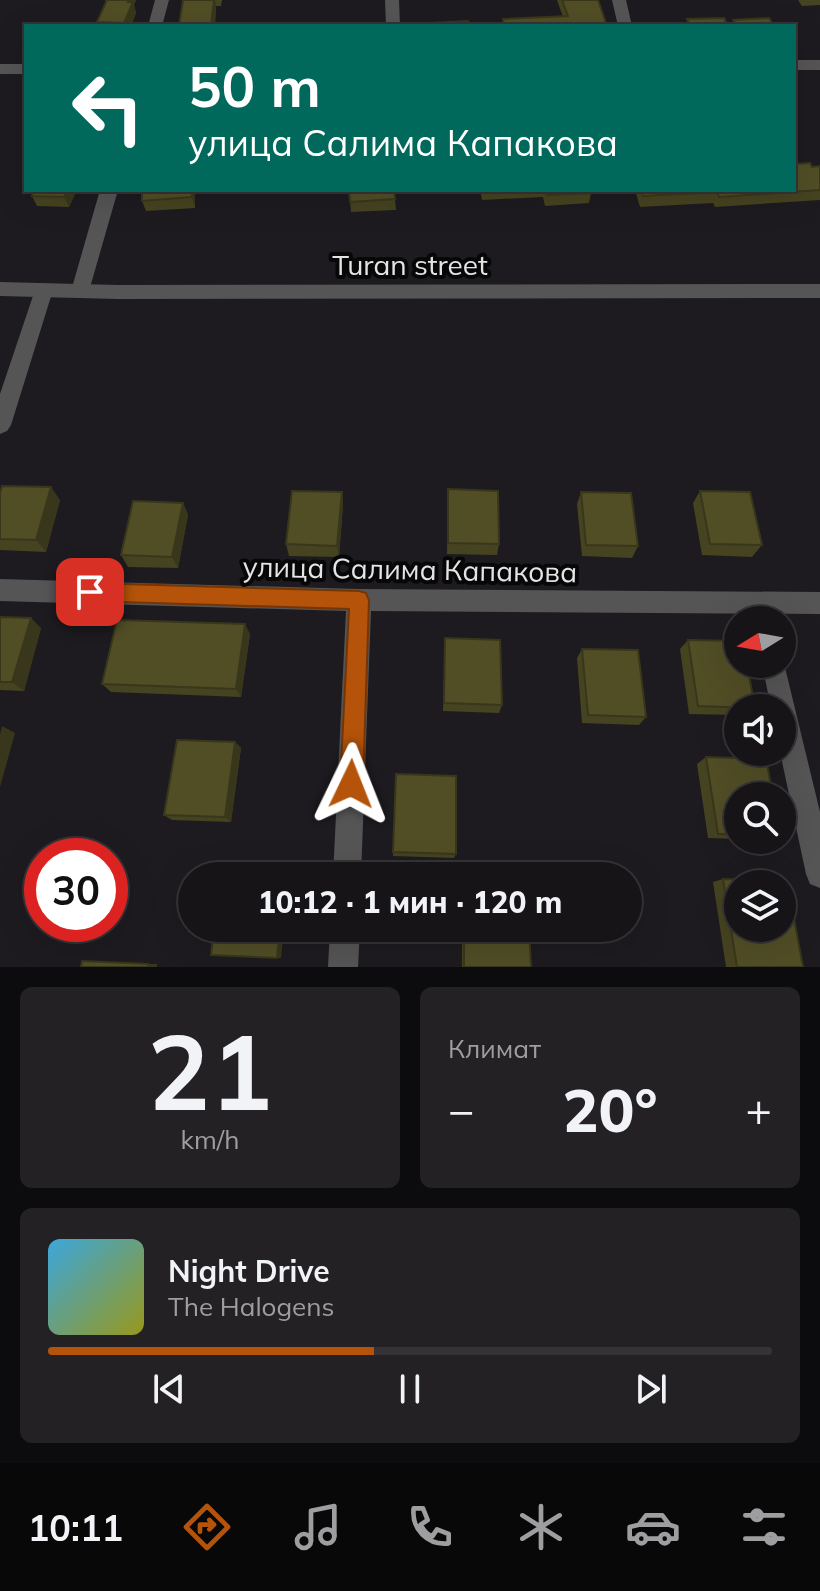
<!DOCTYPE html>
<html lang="ru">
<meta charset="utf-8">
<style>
:root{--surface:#161417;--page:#232124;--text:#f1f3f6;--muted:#9e9ea1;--line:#353336;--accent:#b45309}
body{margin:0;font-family:Mulish,sans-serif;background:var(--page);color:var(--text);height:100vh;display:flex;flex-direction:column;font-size:30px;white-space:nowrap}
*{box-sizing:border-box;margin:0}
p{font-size:26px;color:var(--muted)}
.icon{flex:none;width:44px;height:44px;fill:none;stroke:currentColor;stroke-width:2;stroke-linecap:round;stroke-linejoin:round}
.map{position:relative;height:967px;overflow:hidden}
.panel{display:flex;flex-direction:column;gap:20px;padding:20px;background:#0c0b0d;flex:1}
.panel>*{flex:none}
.guide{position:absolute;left:24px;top:24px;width:772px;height:168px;border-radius:0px;box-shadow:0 8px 32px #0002,0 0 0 2px var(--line);background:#00695c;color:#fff;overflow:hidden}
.needle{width:52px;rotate:259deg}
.buttons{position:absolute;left:724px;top:606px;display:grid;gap:16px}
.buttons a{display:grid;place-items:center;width:72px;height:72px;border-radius:50%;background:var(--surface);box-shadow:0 8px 32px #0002,0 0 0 2px var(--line);font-size:40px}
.speed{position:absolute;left:24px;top:838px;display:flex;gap:16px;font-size:40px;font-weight:700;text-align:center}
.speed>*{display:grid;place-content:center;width:104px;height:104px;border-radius:50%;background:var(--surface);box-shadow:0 8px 32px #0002,0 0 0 2px var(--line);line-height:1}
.speed .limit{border:12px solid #d22;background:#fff;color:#111}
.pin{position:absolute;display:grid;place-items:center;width:68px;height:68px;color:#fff;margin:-34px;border-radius:16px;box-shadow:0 4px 12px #0006}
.me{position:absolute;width:88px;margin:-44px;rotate:2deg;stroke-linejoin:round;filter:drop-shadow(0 0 6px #0008)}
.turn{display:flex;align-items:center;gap:28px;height:168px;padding:0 32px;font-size:36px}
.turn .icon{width:104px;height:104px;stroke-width:2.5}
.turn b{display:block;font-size:56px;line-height:68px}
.big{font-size:60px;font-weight:800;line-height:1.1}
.panel .card{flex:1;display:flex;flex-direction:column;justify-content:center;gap:12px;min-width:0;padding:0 28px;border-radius:12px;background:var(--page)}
.panel .dial{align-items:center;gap:0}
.dial b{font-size:104px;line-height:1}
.song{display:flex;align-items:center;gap:24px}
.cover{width:96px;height:96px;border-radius:12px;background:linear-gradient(135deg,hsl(200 70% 55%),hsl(60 70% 35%))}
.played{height:8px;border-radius:4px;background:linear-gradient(90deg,var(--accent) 45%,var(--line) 45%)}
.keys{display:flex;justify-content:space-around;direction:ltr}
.heat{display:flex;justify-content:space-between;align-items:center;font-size:44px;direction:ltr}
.panel .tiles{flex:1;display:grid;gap:20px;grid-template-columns:1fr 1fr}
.card:last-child{grid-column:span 2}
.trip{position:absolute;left:178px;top:862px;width:464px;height:80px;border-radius:40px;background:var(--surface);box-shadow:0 8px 32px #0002,0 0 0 2px var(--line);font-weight:800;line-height:80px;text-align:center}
.tab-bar{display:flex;height:128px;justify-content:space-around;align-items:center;background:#090809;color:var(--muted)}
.tab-bar .icon{width:56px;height:56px}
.tab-bar .selected{color:var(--accent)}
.tab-bar b{font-size:36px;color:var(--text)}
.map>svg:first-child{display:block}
</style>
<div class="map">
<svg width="820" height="967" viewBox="0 0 820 967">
<rect width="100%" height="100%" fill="#1d1b1f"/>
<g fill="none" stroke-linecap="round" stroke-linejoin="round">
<path fill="#555556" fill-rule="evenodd" d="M155,0H169L162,26H148Z
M385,0H399L400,26H386Z
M612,0H626L632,26H618Z
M794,60H820V70H794Z
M0,64H26V74H0Z
M100,190H118L89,291L80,298L71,291Z
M44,283L53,290L11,425L7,431L0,434V394L35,290Z
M0,579L359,589L820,592V614L371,611L361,876H333L346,611L0,601Z
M782,655L820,812V888L810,884L806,874L780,752L782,708H771L762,664H782Z
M330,928H360L358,967H328Z"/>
<path fill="#555556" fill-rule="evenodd" d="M0,282L118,285L820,284V298L118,299L0,296Z"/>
</g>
<path fill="#464321" d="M105,0H136L134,5L136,13L131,26H98L97,22L106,2Z
M183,0H222L221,6H216L215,26H174H179Z
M557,0H598L607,26H502L503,19L563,17Z
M798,0H820V5L802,6Z
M820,166V200L715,207L713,203L640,207L635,190H794L812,167Z
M77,190L69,207L37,206L32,196Z
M142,190H195V208L146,211L142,201Z
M349,190L395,199L396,210L351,212Z
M480,190H590L591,193L589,203L545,206L543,197L482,200Z
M448,489L499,544L497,555L447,554Z
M700,491L762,545L752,557L702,555L693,503Z
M342,492L343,504L339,557L289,556L286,544Z
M581,492L638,546L632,558L582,556L577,504Z
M0,493L60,500L46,552L0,550Z
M183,503L188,515L178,568L128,567L121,555Z
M0,617L41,628L24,691L0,690Z
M250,634L241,697L111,692L102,684Z
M445,638L502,705L499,713L443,711Z
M688,640L755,708H738V715L689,714L680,649Z
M582,649L646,717L639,725L582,723L577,658Z
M235,742L241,748L231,822L172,820L164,815Z
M706,757L738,796V839L708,838L697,764Z
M393,852L456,854L454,858L393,856Z
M723,879L803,967H726L713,882Z
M462,928H529L531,967H462Z"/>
<path fill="#39371b" d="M129,0H136L134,5L136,13L131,26H125L124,23Z
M214,0H215L216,6L215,26H211Z
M68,190H77L69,207L64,197Z
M192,190H195V208L192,197Z
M51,487L60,500L46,552L36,540Z
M342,492L343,504L339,557L337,546Z
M183,503L188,515L178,568L172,557Z
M31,618L41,628L24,691L12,682Z
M245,624L250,634L241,697L236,689Z
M2,726L15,733L0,787V735Z
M235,742L241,748L231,822L225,817Z
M280,928H284L281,958H277Z
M148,964H157V967H148Z"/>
<path fill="#514e26" stroke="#39371b" stroke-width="2" fill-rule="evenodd" d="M107,0H129L128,2H133L124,23L97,22Z
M183,0H214L211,26H174H179Z
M562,0H598L607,26H504L503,19L568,16Z
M724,18L728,26H690L687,19Z
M769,18L774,26H736L733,20Z
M468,21L469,26H431V23Z
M810,163L812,167L820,166V190L719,197L717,192L643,196L641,190H794V164Z
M34,190H68L64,197L32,196Z
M142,190H192V197L142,201Z
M349,190H394L395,199L350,202Z
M545,190H590L591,193L547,195Z
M2,486L51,487L36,540L0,539V493Z
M448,489L498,491L499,544L448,543Z
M292,491L342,492L337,546L286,544Z
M700,491L750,492L762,545L710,544Z
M581,492L631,493L638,546L586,545Z
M133,501L183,503L172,557L121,555Z
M0,617L31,618L12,682H0Z
M117,620L245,624L236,689L102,684Z
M445,638L500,640L502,705L444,703Z
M688,640L738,641V664H747L755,708L698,706Z
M582,649L638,650L646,717L588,715Z
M177,740L235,742L225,817L164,815Z
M706,757L766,759L773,796H738V834H718Z
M396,774L456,776V854L393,852Z
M223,867L286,870L285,876H221Z
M723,879L787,881L803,967H737ZM738,884H782V928H738Z
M214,928H280L277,958L211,955Z
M464,928H529L531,967H464Z
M82,961L148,964V967H81Z"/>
<path fill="#b45309" stroke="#753606" stroke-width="2" d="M90,583L359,591L366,593L369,600L363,784L359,792L351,795L344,792L340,784L349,609L90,601L83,599L80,592L83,586Z"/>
<g text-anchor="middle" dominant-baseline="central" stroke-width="8" stroke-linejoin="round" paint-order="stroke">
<g font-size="28" fill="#e4e3e5" stroke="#070708">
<text x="410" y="264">Turan street</text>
<text transform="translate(410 569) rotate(1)">улица Салима Капакова</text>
</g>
</g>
</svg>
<div class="buttons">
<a><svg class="needle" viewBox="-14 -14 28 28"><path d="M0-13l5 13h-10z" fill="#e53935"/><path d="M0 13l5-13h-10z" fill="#9e9ea1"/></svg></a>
<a><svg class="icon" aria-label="sound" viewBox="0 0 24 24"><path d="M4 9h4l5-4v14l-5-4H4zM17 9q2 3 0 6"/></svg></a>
<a><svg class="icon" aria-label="search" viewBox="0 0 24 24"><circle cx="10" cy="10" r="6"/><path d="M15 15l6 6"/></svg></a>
<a><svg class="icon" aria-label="layers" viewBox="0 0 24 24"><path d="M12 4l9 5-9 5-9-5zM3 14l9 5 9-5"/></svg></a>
</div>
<div class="speed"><div class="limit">30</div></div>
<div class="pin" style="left:90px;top:592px;background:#d93025"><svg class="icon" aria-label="arrive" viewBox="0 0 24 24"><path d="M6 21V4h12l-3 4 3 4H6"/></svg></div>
<svg class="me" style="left:351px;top:784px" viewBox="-20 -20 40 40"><path d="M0-17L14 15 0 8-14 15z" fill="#b45309" stroke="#fff" stroke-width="4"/></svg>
<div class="trip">10:12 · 1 мин · 120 m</div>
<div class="guide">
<div class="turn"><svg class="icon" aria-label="left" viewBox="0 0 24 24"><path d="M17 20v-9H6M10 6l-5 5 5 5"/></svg><div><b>50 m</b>улица Салима Капакова</div></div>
</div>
</div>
<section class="panel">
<div class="tiles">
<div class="card dial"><b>21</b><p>km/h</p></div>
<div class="card"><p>Климат</p>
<div class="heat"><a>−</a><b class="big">20°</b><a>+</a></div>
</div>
<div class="card">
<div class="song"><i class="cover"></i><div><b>Night Drive</b><p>The Halogens</p></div></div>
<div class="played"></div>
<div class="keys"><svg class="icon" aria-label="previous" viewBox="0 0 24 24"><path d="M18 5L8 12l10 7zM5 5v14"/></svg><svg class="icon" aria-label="pause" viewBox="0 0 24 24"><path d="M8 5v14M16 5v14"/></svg><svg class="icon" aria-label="next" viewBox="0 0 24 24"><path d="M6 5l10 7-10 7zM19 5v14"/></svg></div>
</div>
</div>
</section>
<nav class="tab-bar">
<b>10:11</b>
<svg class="icon selected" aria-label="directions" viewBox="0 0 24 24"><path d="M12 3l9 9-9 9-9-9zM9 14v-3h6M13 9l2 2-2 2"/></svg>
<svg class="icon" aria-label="music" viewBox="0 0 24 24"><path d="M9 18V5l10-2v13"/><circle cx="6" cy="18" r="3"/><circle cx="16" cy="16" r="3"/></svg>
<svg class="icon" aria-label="phone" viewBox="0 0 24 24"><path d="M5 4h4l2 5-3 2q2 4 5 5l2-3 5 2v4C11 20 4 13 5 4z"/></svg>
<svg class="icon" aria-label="climate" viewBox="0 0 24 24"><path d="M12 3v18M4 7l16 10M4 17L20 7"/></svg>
<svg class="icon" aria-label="car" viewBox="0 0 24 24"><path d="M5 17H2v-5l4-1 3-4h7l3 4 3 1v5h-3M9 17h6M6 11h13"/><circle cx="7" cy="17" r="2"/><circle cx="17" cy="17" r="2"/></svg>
<svg class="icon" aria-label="filters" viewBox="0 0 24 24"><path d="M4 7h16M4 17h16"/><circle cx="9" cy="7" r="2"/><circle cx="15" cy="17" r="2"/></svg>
</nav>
